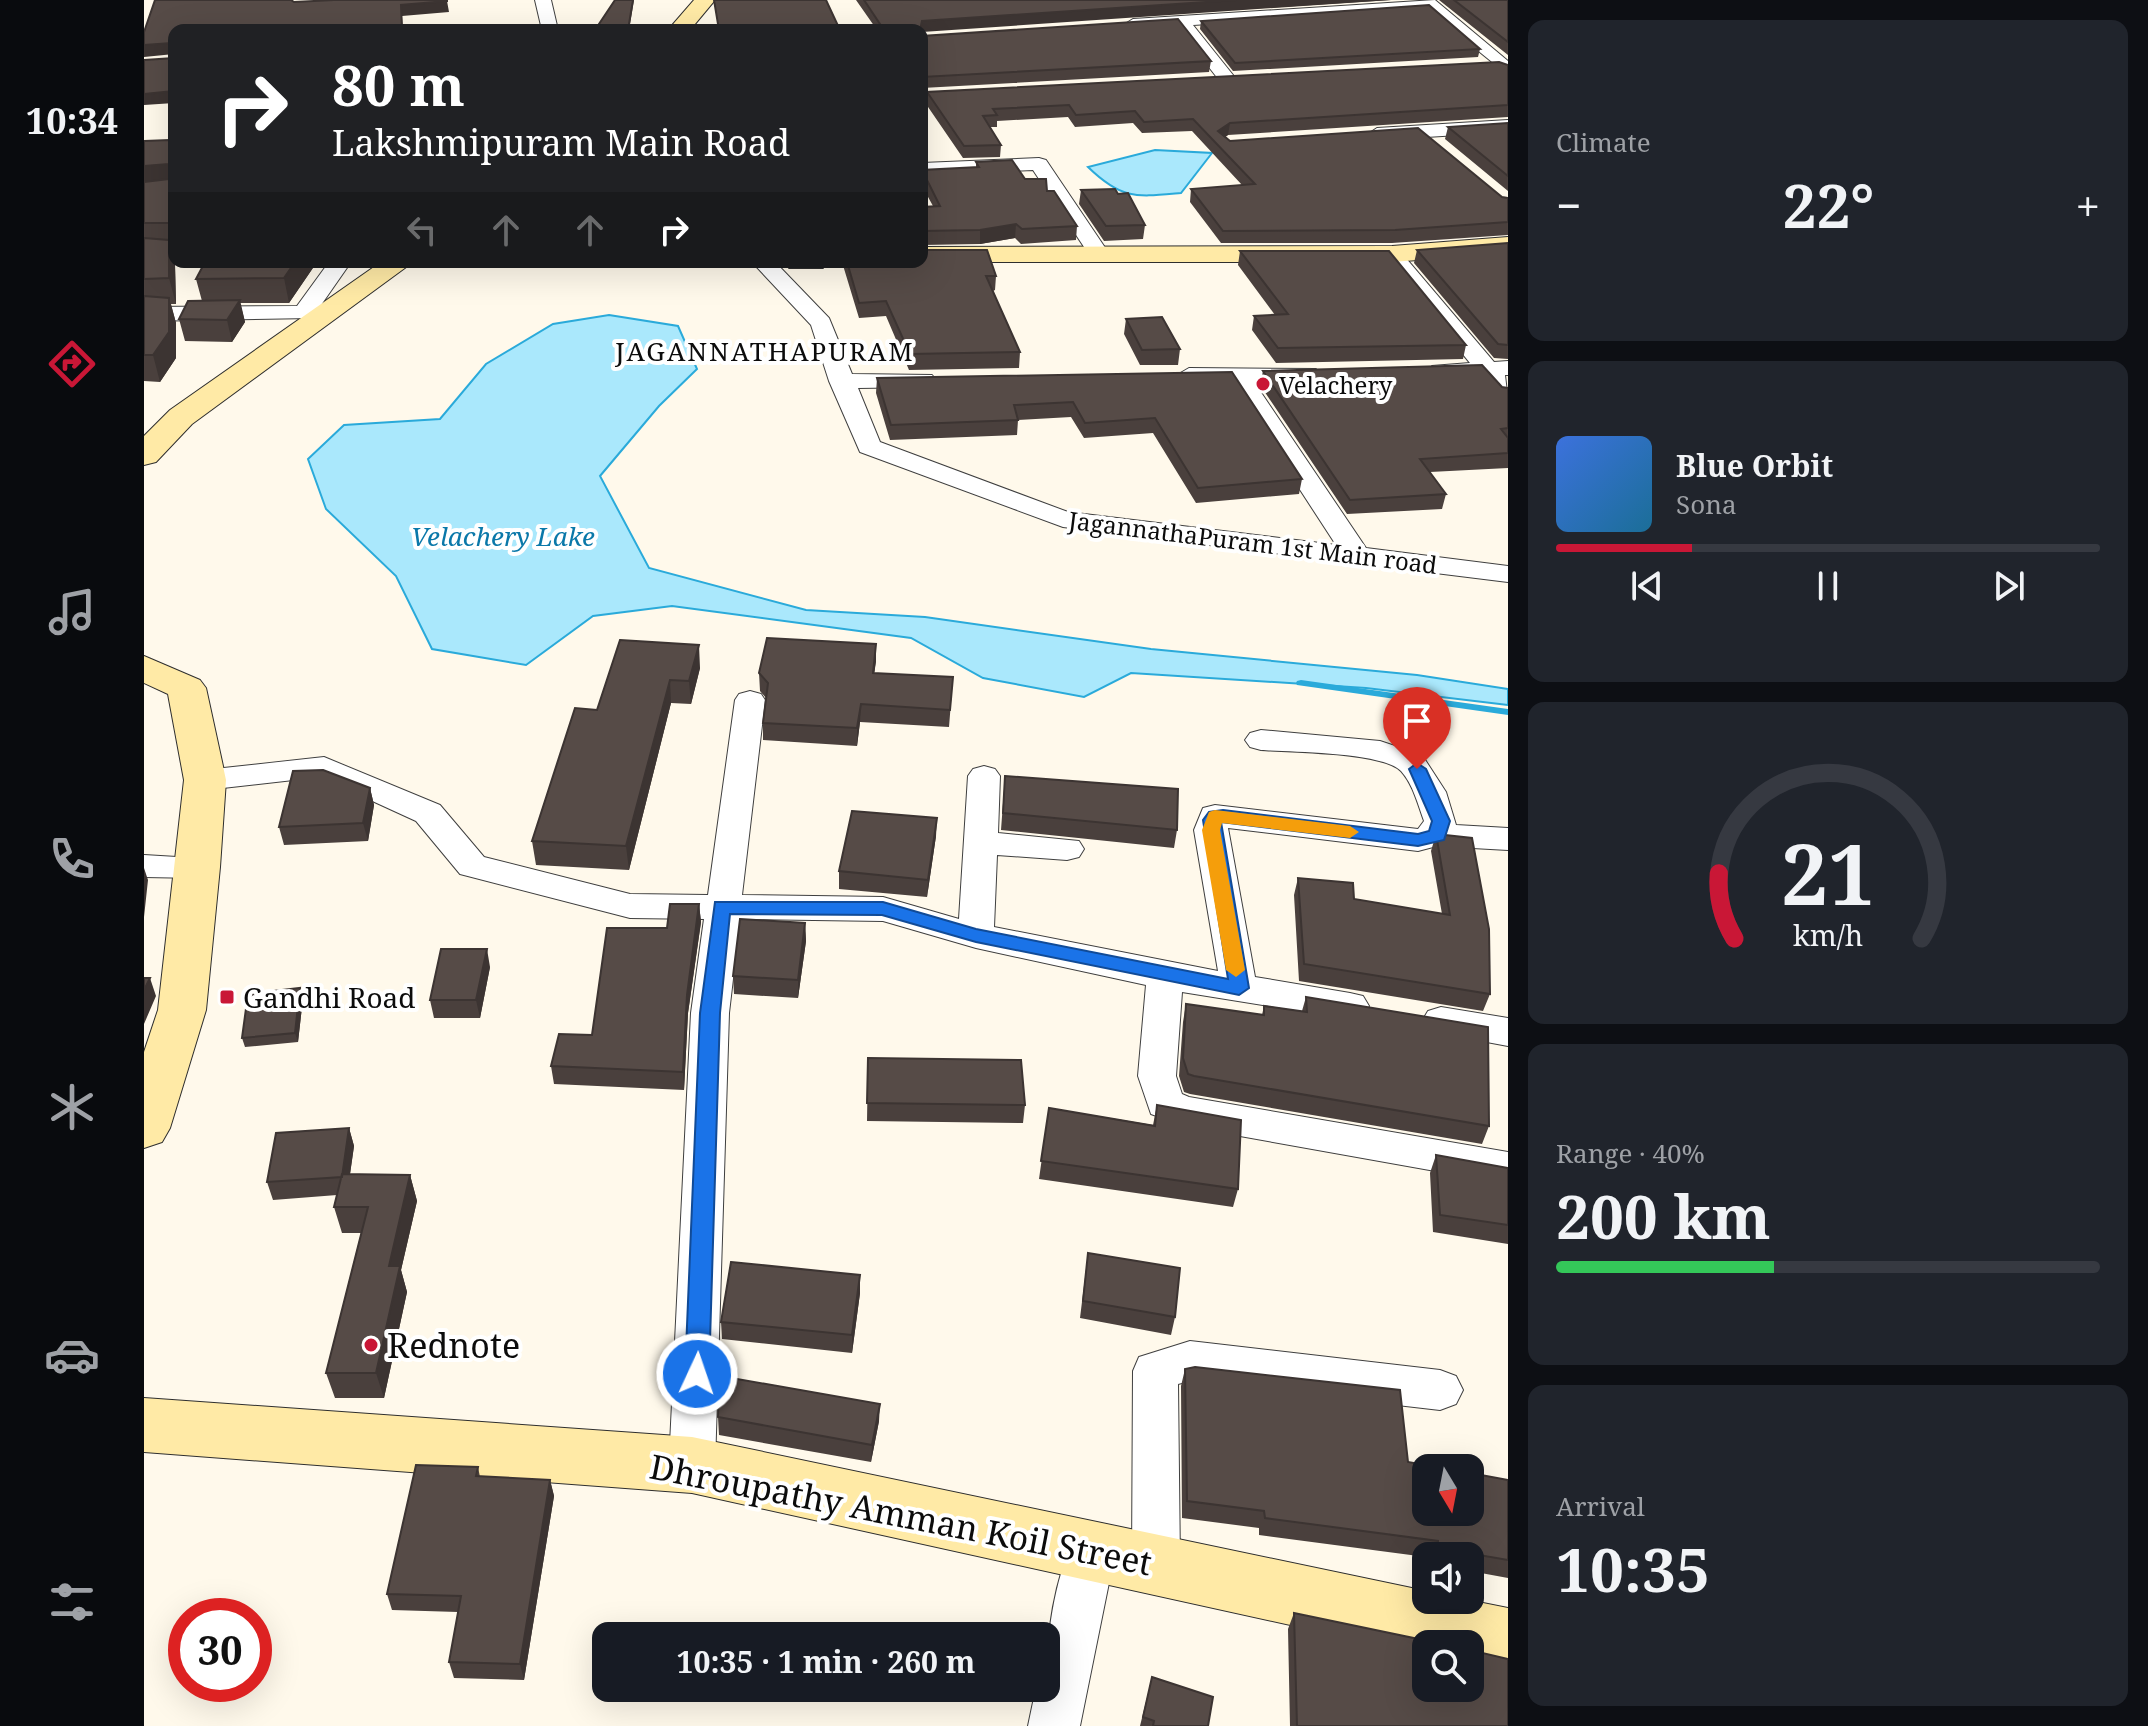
<!DOCTYPE html>
<meta charset="utf-8">
<style>
:root{--surface:#171b24;--page:#20242c;--text:#f1f3f6;--muted:#9ea1a6;--line:#363941;--accent:#c91736}
body{margin:0;font-family:"Noto Serif",serif;background:var(--page);color:var(--text);height:100vh;display:flex;flex-direction:column;font-size:30px;white-space:nowrap}
*{box-sizing:border-box;margin:0}
p{font-size:26px;color:var(--muted)}
.icon{flex:none;width:44px;height:44px;fill:none;stroke:currentColor;stroke-width:2;stroke-linecap:round;stroke-linejoin:round}
.map{position:relative;flex:1;overflow:hidden}
.details{display:flex;flex-direction:column;gap:20px;padding:20px;background:#0d0f14;width:640px}
.details>*{flex:none}
.top-card{position:absolute;left:24px;top:24px;width:760px;height:244px;border-radius:16px;box-shadow:0 8px 32px #0002;background:#202124;color:#fff;overflow:hidden}
.needle{width:52px;rotate:170deg}
.tools{position:absolute;left:1268px;top:1454px;display:grid;gap:16px}
.tools a{display:grid;place-items:center;width:72px;height:72px;border-radius:16px;background:var(--surface);box-shadow:0 8px 32px #0002;font-size:40px}
.speed{position:absolute;left:24px;top:1598px;display:flex;gap:16px;font-size:40px;font-weight:700;text-align:center}
.speed>*{display:grid;place-content:center;width:104px;height:104px;border-radius:50%;background:var(--surface);box-shadow:0 8px 32px #0002;line-height:1}
.speed .limit{border:12px solid #d22;background:#fff;color:#111}
.pin{position:absolute;display:grid;place-items:center;width:68px;height:68px;color:#fff;margin:-82px -34px;border-radius:50% 50% 50% 0;rotate:-45deg;box-shadow:0 0 8px #0007}
.pin .icon{rotate:45deg}
.me{position:absolute;width:88px;margin:-44px;rotate:3deg;stroke-linejoin:round;filter:drop-shadow(0 0 6px #0008)}
.turn{display:flex;align-items:center;gap:28px;height:168px;padding:0 32px;font-size:36px}
.turn .icon{width:104px;height:104px;stroke-width:2.5}
.turn b{display:block;font-size:56px;line-height:68px}
.lanes{display:flex;align-items:center;height:76px;padding:0 32px;background:#0003;justify-content:center;gap:40px;direction:ltr}
.lanes .off{opacity:.35}
.big{font-size:60px;font-weight:700;line-height:1.1}
.details .widget{flex:1;display:flex;flex-direction:column;justify-content:center;gap:12px;min-width:0;padding:0 28px;border-radius:16px;background:var(--page)}
.details .dial{align-items:center;gap:0}
.dial svg{height:208px;overflow:visible;fill:none;stroke:var(--line);stroke-width:7;stroke-linecap:round;text-anchor:middle}
.dial text{fill:var(--text);stroke:none}
.song{display:flex;align-items:center;gap:24px}
.cover{width:96px;height:96px;border-radius:12px;background:linear-gradient(135deg,hsl(220 70% 55%),hsl(200 70% 35%))}
.played{height:8px;border-radius:4px;background:linear-gradient(90deg,var(--accent) 25%,var(--line) 25%)}
.keys{display:flex;justify-content:space-around;direction:ltr}
.heat{display:flex;justify-content:space-between;align-items:center;font-size:44px;direction:ltr}
.charge{height:12px;border-radius:6px;background:linear-gradient(90deg,#34c759 40%,var(--line) 0)}
.trip{position:absolute;left:448px;top:1622px;width:468px;height:80px;border-radius:16px;background:var(--surface);box-shadow:0 8px 32px #0002;font-weight:700;line-height:80px;text-align:center}
main{display:flex;flex:1;min-height:0}
.dock{display:flex;flex-direction:column;width:144px;justify-content:space-around;align-items:center;background:#090b0e;color:var(--muted)}
.dock .icon{width:56px;height:56px}
.dock .on{color:var(--accent)}
.dock b{font-size:36px;color:var(--text)}
.map>svg:first-child{display:block}
</style>
<main>
<nav class="dock">
<b>10:34</b>
<svg class="icon on" aria-label="directions" viewBox="0 0 24 24"><path d="M12 3l9 9-9 9-9-9zM9 14v-3h6M13 9l2 2-2 2"/></svg>
<svg class="icon" aria-label="music" viewBox="0 0 24 24"><path d="M9 18V5l10-2v13"/><circle cx="6" cy="18" r="3"/><circle cx="16" cy="16" r="3"/></svg>
<svg class="icon" aria-label="phone" viewBox="0 0 24 24"><path d="M5 4h4l2 5-3 2q2 4 5 5l2-3 5 2v4C11 20 4 13 5 4z"/></svg>
<svg class="icon" aria-label="climate" viewBox="0 0 24 24"><path d="M12 3v18M4 7l16 10M4 17L20 7"/></svg>
<svg class="icon" aria-label="car" viewBox="0 0 24 24"><path d="M5 17H2v-5l4-1 3-4h7l3 4 3 1v5h-3M9 17h6M6 11h13"/><circle cx="7" cy="17" r="2"/><circle cx="17" cy="17" r="2"/></svg>
<svg class="icon" aria-label="filters" viewBox="0 0 24 24"><path d="M4 7h16M4 17h16"/><circle cx="9" cy="7" r="2"/><circle cx="15" cy="17" r="2"/></svg>
</nav>
<div class="map">
<svg width="1364" height="1726" viewBox="0 0 1364 1726">
<rect width="100%" height="100%" fill="#fff9eb"/>
<path fill="#aae8fc" stroke="#2aaada" stroke-width="2" d="M1011,150L1068,153L1037,193C992,197 978,200 944,167Z
M465,315L534,326L553,369L515,406L456,476L505,568L662,610L781,617L1007,649L1273,675L1364,689V705L1222,688L987,673L940,697L839,678L767,638L528,606L449,616L382,665L288,649L252,576L182,509L164,459L200,425L296,419L342,364L409,324Z"/>
<g fill="none" stroke-linecap="round" stroke-linejoin="round">
<path fill="#2aaada" fill-rule="evenodd" d="M1157,680L1364,709V715L1153,685L1152,683L1153,681Z"/>
<defs>
<path id="street" d="M391,0H407L414,30H398Z
M1291,0L1364,61V75L1284,10L1049,25L1093,80L1084,85L1078,84L1033,26L989,29L981,24L989,19Z
M1364,120V132L1233,140L1224,134L1233,128Z
M895,158L902,160L964,252L960,256H946L889,170L778,175V163Z
M1248,248L1255,250L1350,362L1364,361V375H1361L1364,401L1356,399L1337,376H1288L1284,371L1288,366L1326,363L1237,254Z
M185,262H207L168,318L0,321V307L153,306Z
M608,262H631L685,318L708,374L788,375L792,380L788,385L780,387L714,388L736,442L924,512L1192,545L1086,382H1045L1033,375L1045,368L1172,369L1176,374L1164,381L1110,382L1222,548L1364,566V582L919,527L716,452L685,381L667,325Z
M606,691L617,694L621,700L598,895L739,897L815,919L824,776L829,769L840,766L851,769L856,776L854,833L935,841L940,849L935,857L923,860L853,855L850,927L1074,971L1050,830L1059,808L1071,805L1274,829L1280,821C1274,805 1269,784 1257,771C1239,752 1145,752 1117,750L1106,747L1101,740L1106,733L1117,730L1236,741L1278,755L1302,792L1312,825L1364,828V850L1293,846L1274,851L1084,828L1111,977L1206,993L1219,996L1225,1006L1219,1016L1206,1019L1038,992L1032,1076L1038,1094L1045,1097L1364,1152V1184L1040,1126L1007,1114L994,1076L1002,985L832,948L739,921L596,919L585,1013L571,1465L565,1480L548,1487L531,1480L525,1465L547,1013L560,919L486,918L316,874L272,821L176,777L61,790L50,787L45,780L50,773L61,770L180,757L296,805L340,857L486,894L564,895L591,700L595,694Z
M0,855L66,859L71,867L66,875L54,878L0,877Z
M1297,1007L1364,1018V1046L1284,1031L1278,1021L1284,1011Z
M1046,1341L1296,1370L1312,1376L1319,1390L1312,1404L1296,1410L1046,1381L1034,1384L1036,1565L1029,1582L1012,1589L995,1582L988,1565L989,1371L995,1357Z
M947,1530L964,1537L971,1553L936,1726H884L892,1688H902C902,1638 910,1583 930,1537Z"/>
<path id="secondary" d="M550,0H571L546,30H524Z
M1364,237V253L1248,262H773H778V247L1248,246Z
M237,262H269L48,424L12,462L0,465V436L26,410Z
M641,262H683L679,268H645Z
M0,656L56,680L62,688L82,780L76,867L62,1010L26,1128L18,1142L0,1148V1052L14,1010L40,780L24,694L0,683Z
M0,1398L548,1437L1282,1591V1600H1324L1364,1608V1674L1326,1665V1644H1282V1655L548,1493L0,1452Z"/>
</defs>
<use href="#street" stroke="#3f3f3f" stroke-width="2"/>
<use href="#secondary" stroke="#2e2e2e" stroke-width="2"/>
<use href="#street" fill="#fff" fill-rule="evenodd"/>
<use href="#secondary" fill="#ffeaa6" fill-rule="evenodd"/>
</g>
<path fill="#4a403d" d="M712,0H1247L778,30H733Z
M1295,0H1364V55Z
M1057,21L1336,49L1334,57L1089,71L1056,29Z
M778,36L1067,61L1065,72L778,88Z
M1364,65V117L1084,135L1081,137L1086,141L1364,198V235L1248,243H1077L1046,202L1047,189L1098,185L1048,131L998,133L989,123L931,127L924,117L853,121V127H846L857,145L856,157L819,158L782,104L783,92Z
M1364,123V191L1301,139L1304,127Z
M0,141L30,159V188H27L30,198V248H27L31,265L32,304H27L32,323V358L16,382L0,381Z
M832,162L881,179L903,191L933,226L932,240L877,244L871,238L836,244L778,245V207L789,206L778,186V170L832,167Z
M937,190L974,194L1001,225L999,239L960,241L935,204Z
M1364,243V359L1350,358L1270,263L1273,250Z
M779,250L852,276L851,290L849,291L876,352L875,368L765,370L742,316L715,318L698,262H778Z
M1096,251L1322,345L1319,359L1132,363L1108,330L1110,316L1131,315L1094,265Z
M173,262L145,303H96L101,322L88,342L41,341L35,319L58,301L52,279Z
M982,319L1036,349L1034,365H996L980,334Z
M1119,371L1364,388V468L1286,472L1302,494L1298,509L1203,514L1116,385Z
M1088,372L1158,479L1155,494L1052,503L1009,433L940,438L927,417L874,420L873,435L746,440L732,393L733,378Z
M476,640L556,668L547,704L527,703L485,870L392,865L388,841L453,710Z
M732,661L730,673L809,677L805,727L716,722L713,746L619,740V723L622,698L616,691L615,673Z
M861,776L1033,830L1030,848L857,830Z
M226,788L230,805L224,841L140,845L135,827Z
M1292,834L1346,994L1339,1011L1155,981L1150,895L1154,878L1210,899L1298,914L1287,851Z
M792,836L783,897L695,889V871Z
M555,904L557,922L544,1013L540,1090L410,1084L407,1066L448,1035L523,928Z
M661,923L662,941L654,998L590,994L589,976Z
M346,967L336,1018H290L286,1000Z
M156,988L159,998L154,1042L101,1047L98,1038Z
M1162,997L1345,1126L1338,1144L1046,1094L1040,1092L1035,1076L1039,1022L1042,1004L1118,1015L1120,1006L1158,1011Z
M724,1058L881,1105L879,1123L723,1121Z
M1013,1105L1094,1189L1089,1207L895,1179L905,1108L1009,1125Z
M205,1128L210,1146L206,1174L266,1175L273,1201L257,1270L263,1292L240,1398H191L182,1373L217,1233H198L190,1207L193,1195L129,1200L123,1182Z
M1292,1155L1364,1168V1244L1289,1232L1286,1173Z
M944,1253L1031,1317L1027,1335L936,1318Z
M716,1275V1293L708,1353L578,1339L577,1322Z
M1041,1369L1264,1462L1364,1480V1578L1326,1571V1556H1282V1557L1115,1535V1528L1038,1518L1037,1386Z
M574,1417L735,1421L727,1462L575,1435Z
M334,1467L336,1477L406,1480L410,1496L380,1680L310,1678L305,1662L314,1612L248,1610L243,1594Z
M1150,1613L1334,1652L1364,1726H1146L1144,1629Z
M1008,1677L1064,1726H996Z"/>
<path fill="#3c3432" d="M489,0H490L485,30H484Z
M1092,0H1247L778,32V30H776L778,21Z
M303,1L305,12L258,16L259,30H258L257,5Z
M27,43L30,54L0,57V45Z
M30,91V103L0,105V94Z
M1086,123L1084,135L1072,143L1074,131Z
M25,140L30,159V188H27L30,198V242L25,223L0,190V166Z
M872,224L871,238L836,244V230Z
M25,240L31,265L32,304L25,278Z
M151,262H173L145,303L140,278Z
M25,298L32,323V358L16,382L9,355Z
M96,300L101,322L88,342L83,320Z
M732,644V661L728,690L729,673Z
M555,645L556,668L547,704L545,681Z
M526,680L527,703L485,870L482,846Z
M717,704L716,722L713,746V728Z
M226,788L230,805L224,841L219,823Z
M793,818L792,836L783,897L784,880Z
M0,868L4,880L0,917Z
M555,904L557,922L544,1013L540,1090L539,1072L543,995Z
M661,923L662,941L654,998V980Z
M343,949L346,967L336,1018L332,1000Z
M6,978L12,996L0,1024V990Z
M156,988L159,998L154,1042L151,1033Z
M205,1128L210,1146L203,1195L198,1177Z
M266,1175L273,1201L257,1270L263,1292L240,1398L232,1373L245,1266Z
M716,1275V1293L708,1353V1335Z
M736,1404L735,1421L727,1462L728,1445Z
M406,1480L410,1496L380,1680L376,1664Z"/>
<path fill="#564b47" stroke="#3c3432" stroke-width="2" fill-rule="evenodd" d="M11,0H147L150,2L190,0H303V1L257,5L258,30H30V91L0,94V60L30,58L27,43L0,45V32Z
M471,0H489L484,30H451Z
M570,0H682L696,30H575Z
M720,0H1092L778,21L776,30H740Z
M1310,0H1364V42Z
M1285,5L1336,49L1091,63L1057,21Z
M1034,19L1067,61L778,77V36Z
M1355,62L1364,65V105L1086,123L1074,131L1086,141L1274,128L1358,197L1364,198V222L1251,230L1079,231L1047,189L1111,184L1049,119L1000,122L991,111L932,115L925,105L849,109L853,115L839,116L857,145L820,146L783,92Z
M1364,123V176L1304,127Z
M25,140V164L0,166V141Z
M868,160L881,179H902L903,191H910L933,226L878,229L872,224L836,230L778,231V207L796,206L778,170L835,167L832,162Z
M25,179V223H0V182Z
M971,189L974,194L984,193L1001,225L962,226L937,190Z
M0,238L25,240V278L0,279Z
M1364,243V345L1354,344L1273,250Z
M778,245L779,250H843L852,276H842L876,352L766,354L742,301L715,303L703,262H778Z
M1096,251H1245L1322,345L1134,348L1110,316L1144,314Z
M61,262H151L140,278L52,279Z
M0,296L25,298V332L9,355H0Z
M96,300L83,320L35,319L44,301Z
M1018,317L1036,349L998,350L982,319Z
M1338,365L1358,387L1364,388V428L1357,429L1364,438V453L1276,459L1302,494L1206,500L1119,371Z
M1088,372L1158,479L1054,488L1011,418L941,423L929,402L870,405L874,420L747,425L733,378Z
M623,638L732,644L729,673L809,677L806,710L717,704L713,728L619,723L624,683L615,673Z
M476,640L555,645L545,681L526,680L482,846L388,841L431,708L453,710Z
M179,770L226,788L219,823L135,827L149,771Z
M861,776L1034,789L1033,830L859,813Z
M708,811L793,818L784,880L695,871Z
M1292,834L1328,838L1345,929L1346,994L1160,964L1154,878L1209,883L1210,899L1306,915Z
M526,904H555L543,995L539,1072L407,1066L415,1034L448,1035L463,928H523Z
M596,919L661,923L654,980L589,976Z
M297,949H343L332,1000H286Z
M0,978H6L0,990Z
M156,988L151,1033L98,1038L104,994Z
M1162,997L1344,1027L1345,1126L1050,1076L1044,1074L1039,1058L1042,1004L1120,1015V1006L1163,1012Z
M724,1058L877,1060L881,1105L723,1103Z
M1013,1105L1097,1120L1094,1189L897,1161L905,1108L1011,1126Z
M205,1128L198,1177L123,1182L132,1133Z
M1292,1155L1364,1168V1225L1296,1215Z
M198,1174L266,1175L245,1266H256L232,1373H182L224,1207H190Z
M944,1253L1036,1268L1031,1317L939,1301Z
M587,1262L716,1275L708,1335L577,1322Z
M1051,1367L1256,1390L1264,1462L1297,1468H1282V1512H1326V1473L1364,1480V1560L1294,1548V1541L1121,1518L1120,1511L1043,1501L1041,1369Z
M576,1376L736,1404L728,1445L574,1417Z
M272,1465L334,1467L332,1476L406,1480L376,1664L305,1662L317,1596L243,1594Z
M1150,1613L1289,1642L1293,1634L1332,1641L1334,1652L1364,1659V1726H1153ZM1282,1644H1326V1688H1282Z
M1008,1677L1069,1697L1064,1726H1009L1010,1721L999,1717Z"/>
<path fill="#1a73e8" stroke="#114b97" stroke-width="2" d="M1273,763L1282,769L1306,821L1300,840L1274,846L1077,822L1105,988L1095,995L832,942L738,915L586,914L576,1013L565,1374L561,1381L553,1384L544,1381L541,1374L556,1013L571,902H739L832,929L1084,979L1059,820L1065,812L1079,810L1274,834L1285,831L1288,821L1265,769Z"/>
<path fill="#f59e0b" d="M1071,810L1206,826L1215,832L1206,838L1078,823L1076,830L1101,970L1092,977L1082,970L1058,830L1065,812Z"/>
<g fill="#c91736" stroke="#fff" stroke-width="3">
<circle cx="1119" cy="384" r="8"/>
<rect x="75" y="989" width="16" height="16" rx="4"/>
<circle cx="227" cy="1345" r="8"/>
</g>
<g text-anchor="middle" dominant-baseline="central" stroke-width="8" stroke-linejoin="round" paint-order="stroke">
<g font-size="24" fill="#0c0c0c" stroke="#fff" text-anchor="start">
<text x="1135" y="384">Velachery</text>
</g>
<g font-size="24" fill="#0c0c0c" stroke="#fff">
<text transform="translate(1109 542) rotate(7)">JagannathaPuram 1st Main road</text>
</g>
<g font-size="26" letter-spacing="2" fill="#0c0c0c" stroke="#fff">
<text x="621" y="351">JAGANNATHAPURAM</text>
</g>
<g font-size="26" font-style="italic" fill="#0a78a9" stroke="#fff">
<text x="359" y="536">Velachery Lake</text>
</g>
<g font-size="28" fill="#0c0c0c" stroke="#fff" text-anchor="start">
<text x="99" y="997">Gandhi Road</text>
</g>
<g font-size="34" fill="#0c0c0c" stroke="#fff" text-anchor="start">
<text x="243" y="1345">Rednote</text>
</g>
<g font-size="34" fill="#0c0c0c" stroke="#fff">
<text transform="translate(757 1514) rotate(11)">Dhroupathy Amman Koil Street</text>
</g>
</g>
</svg>
<div class="tools">
<a><svg class="needle" viewBox="-14 -14 28 28"><path d="M0-13l5 13h-10z" fill="#e53935"/><path d="M0 13l5-13h-10z" fill="#9ea1a6"/></svg></a>
<a><svg class="icon" aria-label="sound" viewBox="0 0 24 24"><path d="M4 9h4l5-4v14l-5-4H4zM17 9q2 3 0 6"/></svg></a>
<a><svg class="icon" aria-label="search" viewBox="0 0 24 24"><circle cx="10" cy="10" r="6"/><path d="M15 15l6 6"/></svg></a>
</div>
<div class="speed"><div class="limit">30</div></div>
<div class="pin" style="left:1273px;top:769px;background:#d93025"><svg class="icon" aria-label="arrive" viewBox="0 0 24 24"><path d="M6 21V4h12l-3 4 3 4H6"/></svg></div>
<svg class="me" style="left:553px;top:1374px" viewBox="-20 -20 40 40"><circle r="17" fill="#1a73e8" stroke="#fff" stroke-width="3"/><path d="M0-11L8 9 0 5-8 9z" fill="#fff"/></svg>
<div class="trip">10:35 · 1 min · 260 m</div>
<div class="top-card">
<div class="turn"><svg class="icon" aria-label="right" viewBox="0 0 24 24"><path d="M7 20v-9h11M14 6l5 5-5 5"/></svg><div><b>80 m</b>Lakshmipuram Main Road</div></div>
<div class="lanes"><svg class="icon off" aria-label="left" viewBox="0 0 24 24"><path d="M17 20v-9H6M10 6l-5 5 5 5"/></svg><svg class="icon off" aria-label="ahead" viewBox="0 0 24 24"><path d="M12 20V5M6 11l6-6 6 6"/></svg><svg class="icon off" aria-label="ahead" viewBox="0 0 24 24"><path d="M12 20V5M6 11l6-6 6 6"/></svg><svg class="icon" aria-label="right" viewBox="0 0 24 24"><path d="M7 20v-9h11M14 6l5 5-5 5"/></svg></div>
</div>
</div>
<section class="details">
<div class="widget"><p>Climate</p>
<div class="heat"><a>−</a><b class="big">22°</b><a>+</a></div>
</div>
<div class="widget">
<div class="song"><i class="cover"></i><div><b>Blue Orbit</b><p>Sona</p></div></div>
<div class="played"></div>
<div class="keys"><svg class="icon" aria-label="previous" viewBox="0 0 24 24"><path d="M18 5L8 12l10 7zM5 5v14"/></svg><svg class="icon" aria-label="pause" viewBox="0 0 24 24"><path d="M8 5v14M16 5v14"/></svg><svg class="icon" aria-label="next" viewBox="0 0 24 24"><path d="M6 5l10 7-10 7zM19 5v14"/></svg></div>
</div>
<div class="widget dial"><svg viewBox="0 0 100 80">
<path d="M14 69A42 42 0 1 1 86 69"/>
<path d="M14 69A42 42 0 0 1 8 44" stroke="#c91736"/>
<text x="50" y="56" font-size="32" font-weight="700">21</text>
<text x="50" y="72" font-size="11">km/h</text>
</svg></div>
<div class="widget"><p>Range · 40%</p><b class="big">200 km</b><div class="charge"></div></div>
<div class="widget"><p>Arrival</p><b class="big">10:35</b></div>
</section>
</main>
